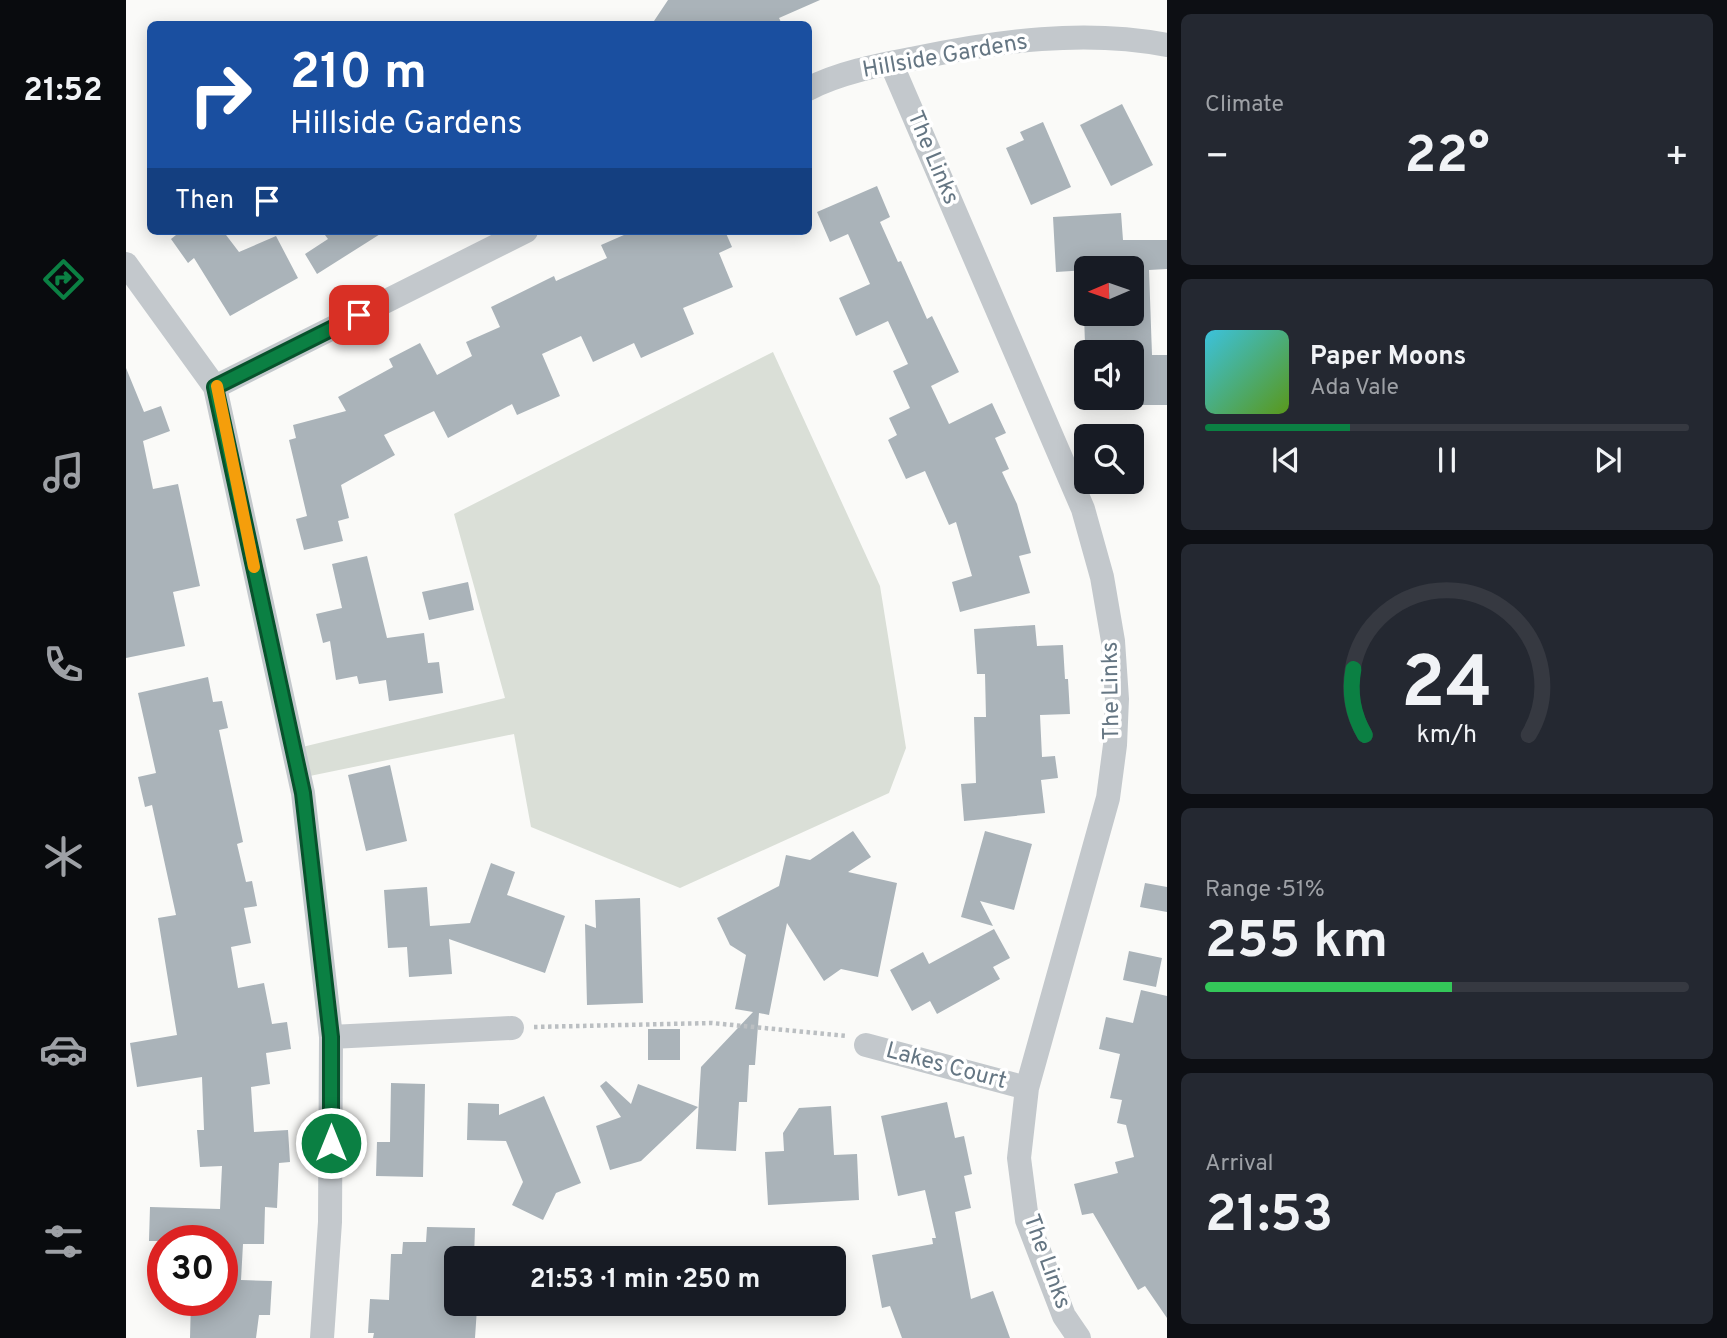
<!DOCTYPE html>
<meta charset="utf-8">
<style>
:root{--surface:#171b24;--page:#242831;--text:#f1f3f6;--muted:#9ea1a6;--line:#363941;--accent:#0b8043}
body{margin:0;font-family:Overpass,sans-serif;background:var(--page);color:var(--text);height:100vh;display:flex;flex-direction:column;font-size:26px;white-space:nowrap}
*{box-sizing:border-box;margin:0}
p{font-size:23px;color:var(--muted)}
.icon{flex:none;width:38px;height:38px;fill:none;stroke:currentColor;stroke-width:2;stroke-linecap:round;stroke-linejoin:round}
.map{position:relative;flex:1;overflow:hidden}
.side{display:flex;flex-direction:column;gap:14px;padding:14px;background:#0d0f14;width:560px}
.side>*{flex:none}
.guide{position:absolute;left:21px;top:21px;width:665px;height:214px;border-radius:10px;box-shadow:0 4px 18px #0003;background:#1a4fa0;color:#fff;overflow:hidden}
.needle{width:46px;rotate:268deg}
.tools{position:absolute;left:948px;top:256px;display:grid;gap:14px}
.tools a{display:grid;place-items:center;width:70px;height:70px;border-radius:10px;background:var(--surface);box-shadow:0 4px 18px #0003;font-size:35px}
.speed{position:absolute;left:21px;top:1225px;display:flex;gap:14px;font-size:35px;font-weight:700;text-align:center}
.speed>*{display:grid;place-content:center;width:91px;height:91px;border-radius:50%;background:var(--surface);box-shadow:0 4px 18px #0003;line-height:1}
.speed .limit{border:10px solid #d22;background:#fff;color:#111}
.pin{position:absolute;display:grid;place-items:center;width:60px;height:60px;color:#fff;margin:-30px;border-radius:14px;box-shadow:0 4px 10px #0006}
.me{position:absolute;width:77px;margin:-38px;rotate:0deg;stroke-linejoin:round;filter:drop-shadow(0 0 5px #0008)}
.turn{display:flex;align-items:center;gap:24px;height:147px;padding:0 28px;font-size:32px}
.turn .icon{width:91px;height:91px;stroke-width:2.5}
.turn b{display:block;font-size:49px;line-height:60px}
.then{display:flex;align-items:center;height:66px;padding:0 28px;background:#0003;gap:14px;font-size:26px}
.big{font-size:52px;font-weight:700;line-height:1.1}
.side .widget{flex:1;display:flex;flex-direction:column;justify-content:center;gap:10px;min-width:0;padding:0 24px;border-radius:10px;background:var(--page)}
.side .dial{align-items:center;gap:0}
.dial svg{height:182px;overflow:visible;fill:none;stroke:var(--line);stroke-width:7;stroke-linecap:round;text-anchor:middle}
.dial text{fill:var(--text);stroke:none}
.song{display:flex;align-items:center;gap:21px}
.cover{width:84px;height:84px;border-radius:10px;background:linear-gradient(135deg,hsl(190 70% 55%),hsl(90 70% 35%))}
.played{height:7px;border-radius:4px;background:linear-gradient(90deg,var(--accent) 30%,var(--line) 30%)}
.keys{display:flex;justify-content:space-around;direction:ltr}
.heat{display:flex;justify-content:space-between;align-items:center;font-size:38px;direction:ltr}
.charge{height:10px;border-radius:5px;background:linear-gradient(90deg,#34c759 51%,var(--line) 0)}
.trip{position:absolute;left:318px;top:1246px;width:402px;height:70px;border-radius:10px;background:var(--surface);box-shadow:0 4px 18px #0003;font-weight:700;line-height:70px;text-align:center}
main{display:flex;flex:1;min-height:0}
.dock{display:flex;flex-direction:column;width:126px;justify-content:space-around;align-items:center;background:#090b0e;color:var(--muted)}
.dock .icon{width:49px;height:49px}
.dock .selected{color:var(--accent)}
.dock b{font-size:32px;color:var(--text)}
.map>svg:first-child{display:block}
</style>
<main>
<nav class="dock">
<b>21:52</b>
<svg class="icon selected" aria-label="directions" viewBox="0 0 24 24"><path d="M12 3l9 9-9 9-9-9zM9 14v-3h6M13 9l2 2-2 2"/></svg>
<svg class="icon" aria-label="music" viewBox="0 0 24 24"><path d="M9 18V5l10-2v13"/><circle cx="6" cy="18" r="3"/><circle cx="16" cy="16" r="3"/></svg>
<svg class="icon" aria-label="phone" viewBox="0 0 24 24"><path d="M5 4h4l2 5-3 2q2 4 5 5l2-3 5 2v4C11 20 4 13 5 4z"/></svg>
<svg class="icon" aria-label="climate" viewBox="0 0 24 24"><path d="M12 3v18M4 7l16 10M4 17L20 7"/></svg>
<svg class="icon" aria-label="car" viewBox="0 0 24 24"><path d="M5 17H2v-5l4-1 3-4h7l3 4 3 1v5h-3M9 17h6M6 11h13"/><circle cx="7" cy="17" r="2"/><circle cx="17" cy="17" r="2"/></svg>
<svg class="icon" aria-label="filters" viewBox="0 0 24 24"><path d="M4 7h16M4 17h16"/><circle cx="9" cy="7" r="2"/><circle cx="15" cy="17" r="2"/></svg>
</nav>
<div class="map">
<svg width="1041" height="1338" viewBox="0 0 1041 1338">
<rect width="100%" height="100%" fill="#fafaf8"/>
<path fill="#dadfd7" d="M647,352L754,586L780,748L763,793L554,888L405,827L388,734L174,778L168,749L379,698L328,514Z"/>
<path fill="#aab3b9" d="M542,0H694L653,18L656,24H526Z
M996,104L1027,165L985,186L954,125Z
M917,122L945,187L905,205L880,148L898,140L894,132Z
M751,186L764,217L754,222L772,262L775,261L801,319L806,316L833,372L805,386L823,424L866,403L880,433L869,438L883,469L876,472L891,504L905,553L893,556L904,593L834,612L826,582L846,576L830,522L823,525L799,471L780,479L762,440L771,435L763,418L784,408L767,371L782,364L762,321L730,336L713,298L744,284L722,234L704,242L691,212Z
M995,213L997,240H1041V269L1023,270L1026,355H1041V405H1006V343L959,345L958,313H1006V268H961V270L930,272L927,217Z
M55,231H97L113,252L150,236L172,278L104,316L68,258L62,263L45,239Z
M196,231H259L191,274L179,254L202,239Z
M507,231H599L606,247L593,253L607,287L557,308L568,334L515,358L508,343L467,362L455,336L416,354L434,396L391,415L386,404L322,438L308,411L258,435L269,455L215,485L223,518L212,521L217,541L178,550L170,519L181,516L163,440L170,438L167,425L220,411L212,397L267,367L263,359L294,343L311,375L346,356L340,342L374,327L365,307L428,276L430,281L481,258L475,245Z
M0,368L18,412L35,406L44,431L17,441L27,489L52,484L74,586L47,592L59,646L0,658Z
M241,556L261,638L298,633L302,663L313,662L317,693L263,701L260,680L233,684L231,676L210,680L204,641L197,643L190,614L216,608L206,564Z
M342,582L348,610L303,620L296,592Z
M909,625L911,646L937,645L939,679H942L944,714L914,715L916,757L929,756L932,778L915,780L919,813L838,821L835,784L850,783L848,717H860L859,674H851L848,629Z
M82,677L87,702L96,701L102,728L93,730L117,842L111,844L120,882L126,881L131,906L118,908L125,943L105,947L112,988L138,983L146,1024L161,1022L165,1049L140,1053L144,1084L125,1087L128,1132L162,1130L164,1162L153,1163L151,1208L139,1207L138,1244H117L115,1280L146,1281L144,1315H133L130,1338H64L65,1300H96V1241H23L24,1207L94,1209L96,1166L74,1167L71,1130H78L76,1077L11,1087L4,1043L51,1035L32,918L50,915L26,805L19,807L12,777L30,773L12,693Z
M264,765L281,841L240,851L222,775Z
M727,831L745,857L722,872L771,883L752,977L715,969L698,981L661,923L643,1015L633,1013L629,1065H623L621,1102H613L610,1151L570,1149L575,1067L627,1012L609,1009L620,955L604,945L591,918L653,886L660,855L684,860Z
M859,831L906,844L888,910L854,901L867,926L835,917Z
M365,863L389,872L381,895L439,916L419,973L323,939L326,974L283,977L281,947L262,948L258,890L301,887L304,926L344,923Z
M1019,883L1041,887V912L1014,907Z
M514,898L517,1003L461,1005L459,924L470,928L469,900Z
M868,929L884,958L867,967L874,979L811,1014L804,1001L786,1011L764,970L797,952L803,964Z
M1003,951L1036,958L1030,987L997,980Z
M1015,990L1041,996V1318L1019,1286L1012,1290L967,1213L956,1215L948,1184L992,1173L989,1162L1008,1157L1000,1125L991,1123L996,1100L984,1098L994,1054L973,1049L980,1017L1007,1023Z
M522,1029H554V1060H522Z
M480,1081L505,1104L512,1084L572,1107L515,1161L484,1170L470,1126L495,1117L474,1086Z
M265,1083L299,1084L297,1177L250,1176L251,1142H264Z
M418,1096L455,1183L430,1193L417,1220L386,1205L397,1182L380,1141L341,1140L342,1103L373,1104V1115Z
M821,1102L829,1138L838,1136L846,1174L838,1176L845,1208L829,1212L845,1299L867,1291L884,1338H776L764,1306L756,1308L746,1255L807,1244L806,1238H810L799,1190L772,1196L755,1116Z
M705,1106L708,1155L731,1154L733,1200L642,1205L639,1152L658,1151L657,1133L673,1108Z
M301,1227L349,1228L348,1258H331V1307L351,1308L349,1338H247L248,1333H242L244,1299L263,1300L265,1254H276L277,1242H300Z"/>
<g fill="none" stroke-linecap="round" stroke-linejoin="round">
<path stroke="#bbbfc2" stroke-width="4.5" stroke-dasharray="3.5 3.5" stroke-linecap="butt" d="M408,1027L586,1023L721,1036"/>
<path stroke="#c3c8cc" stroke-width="24" d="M765,63L957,509L976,577L987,641L991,699L989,745L982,798L901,1088L893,1158L901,1220L938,1316L953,1338
M682,89C715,72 754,65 790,58C872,41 958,29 1041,45
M0,264L89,387L177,793L205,1037L204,1222L196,1338
M89,387L400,231
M205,1037L386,1028
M740,1045L901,1088"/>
</g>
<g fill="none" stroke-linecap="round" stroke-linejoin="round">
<defs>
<path id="route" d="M205,1143V1037L177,793L89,387L233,315"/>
</defs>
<use href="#route" stroke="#07532c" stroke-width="18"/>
<use href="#route" stroke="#0b8043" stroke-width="12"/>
<path stroke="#f59e0b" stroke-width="12" d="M91,386L128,567"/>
</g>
<g text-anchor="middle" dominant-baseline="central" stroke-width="7" stroke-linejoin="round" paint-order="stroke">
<g font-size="23" fill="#657683" stroke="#fff">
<text transform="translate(819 57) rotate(-10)">Hillside Gardens</text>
<text transform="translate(806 158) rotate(67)">The Links</text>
<text transform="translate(986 691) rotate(-91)">The Links</text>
<text transform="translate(820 1067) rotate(15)">Lakes Court</text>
<text transform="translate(920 1262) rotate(70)">The Links</text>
</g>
</g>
</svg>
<div class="tools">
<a><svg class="needle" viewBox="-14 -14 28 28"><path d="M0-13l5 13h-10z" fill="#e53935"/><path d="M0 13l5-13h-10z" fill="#9ea1a6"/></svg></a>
<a><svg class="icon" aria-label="sound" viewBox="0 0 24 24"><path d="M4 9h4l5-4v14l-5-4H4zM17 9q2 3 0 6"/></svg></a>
<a><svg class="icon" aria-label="search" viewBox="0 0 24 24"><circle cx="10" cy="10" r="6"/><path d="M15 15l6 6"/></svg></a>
</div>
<div class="speed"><div class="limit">30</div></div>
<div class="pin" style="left:233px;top:315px;background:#d93025"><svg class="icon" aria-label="arrive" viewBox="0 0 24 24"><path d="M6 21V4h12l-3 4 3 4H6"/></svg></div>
<svg class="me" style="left:205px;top:1143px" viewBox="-20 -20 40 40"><circle r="17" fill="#0b8043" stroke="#fff" stroke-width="3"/><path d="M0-11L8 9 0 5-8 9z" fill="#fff"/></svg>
<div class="trip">21:53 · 1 min · 250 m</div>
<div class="guide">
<div class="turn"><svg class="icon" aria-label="right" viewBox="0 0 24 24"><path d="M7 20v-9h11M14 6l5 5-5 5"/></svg><div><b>210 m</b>Hillside Gardens</div></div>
<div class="then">Then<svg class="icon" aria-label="arrive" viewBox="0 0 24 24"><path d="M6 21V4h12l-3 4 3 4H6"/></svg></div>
</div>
</div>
<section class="side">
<div class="widget"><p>Climate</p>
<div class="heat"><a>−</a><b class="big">22°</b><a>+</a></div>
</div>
<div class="widget">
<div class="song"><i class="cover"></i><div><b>Paper Moons</b><p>Ada Vale</p></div></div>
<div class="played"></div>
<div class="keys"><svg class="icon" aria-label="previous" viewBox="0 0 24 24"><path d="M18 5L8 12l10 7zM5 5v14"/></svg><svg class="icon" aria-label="pause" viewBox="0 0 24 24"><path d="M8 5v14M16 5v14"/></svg><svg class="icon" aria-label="next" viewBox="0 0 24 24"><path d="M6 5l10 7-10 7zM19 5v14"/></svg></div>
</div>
<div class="widget dial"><svg viewBox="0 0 100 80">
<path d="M14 69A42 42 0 1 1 86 69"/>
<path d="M14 69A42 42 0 0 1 9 40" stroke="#0b8043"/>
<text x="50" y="56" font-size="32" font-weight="700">24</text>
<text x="50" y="72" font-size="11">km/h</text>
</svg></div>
<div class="widget"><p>Range · 51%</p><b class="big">255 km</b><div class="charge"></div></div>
<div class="widget"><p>Arrival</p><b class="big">21:53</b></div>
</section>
</main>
